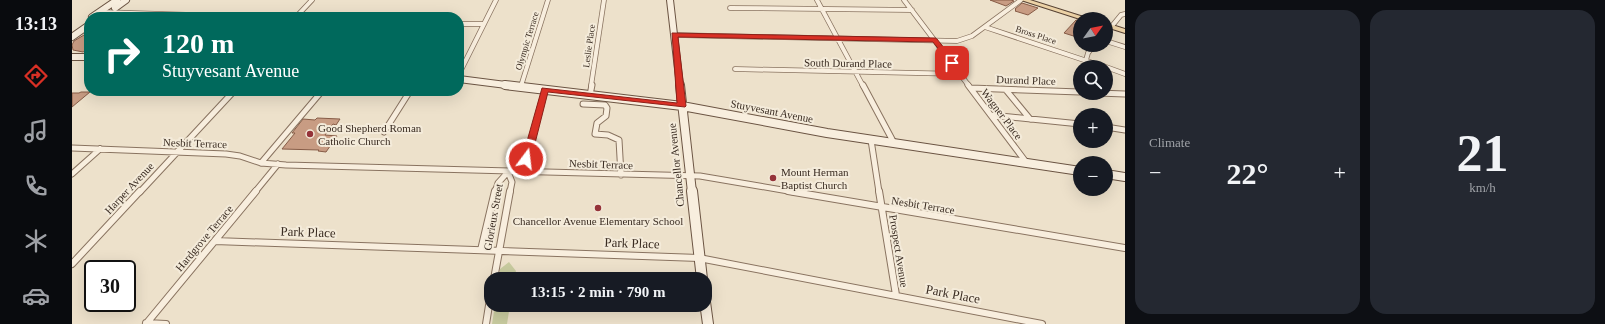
<!DOCTYPE html>
<meta charset="utf-8">
<style>
:root{--surface:#171b24;--page:#242831;--text:#f1f3f6;--muted:#9ea1a6;--accent:#d93025}
body{margin:0;font-family:"Times New Roman",serif;background:var(--page);color:var(--text);height:100vh;display:flex;flex-direction:column;font-size:15px;white-space:nowrap}
*{box-sizing:border-box;margin:0}
p{font-size:13px;color:var(--muted)}
.icon{flex:none;width:22px;height:22px;fill:none;stroke:currentColor;stroke-width:2;stroke-linecap:round;stroke-linejoin:round}
.map{position:relative;flex:1;overflow:hidden}
.drawer{display:flex;flex-direction:column;gap:10px;padding:10px;background:#0d0f14;width:480px}
.drawer>*{flex:none}
.guide{position:absolute;left:12px;top:12px;width:380px;height:84px;border-radius:16px;box-shadow:0 4px 16px #0002;background:#00695c;color:#fff;overflow:hidden}
.needle{width:26px;rotate:57deg}
.buttons{position:absolute;left:1001px;top:12px;display:grid;gap:8px}
.buttons a{display:grid;place-items:center;width:40px;height:40px;border-radius:50%;background:var(--surface);box-shadow:0 4px 16px #0002;font-size:20px}
.speed{position:absolute;left:12px;top:260px;display:flex;gap:8px;font-size:20px;font-weight:700;text-align:center}
.speed>*{display:grid;place-content:center;width:52px;height:52px;border-radius:50%;background:var(--surface);box-shadow:0 4px 16px #0002;line-height:1}
.speed .limit{border:2px solid #111;border-radius:6px;background:#fff;color:#111}
.pin{position:absolute;display:grid;place-items:center;width:34px;height:34px;color:#fff;margin:-17px;border-radius:8px;box-shadow:0 2px 6px #0006}
.me{position:absolute;width:44px;margin:-22px;rotate:15deg;stroke-linejoin:round;filter:drop-shadow(0 0 3px #0008)}
.turn{display:flex;align-items:center;gap:14px;height:84px;padding:0 12px;font-size:18px}
.turn .icon{width:52px;height:52px;stroke-width:2.5}
.turn b{display:block;font-size:28px;line-height:34px}
.big{font-size:30px;font-weight:700;line-height:1.1}
.drawer .card{flex:1;display:flex;flex-direction:column;justify-content:center;gap:6px;min-width:0;padding:0 14px;border-radius:16px;background:var(--page)}
.drawer .dial{align-items:center;gap:0}
.dial b{font-size:52px;line-height:1}
.heat{display:flex;justify-content:space-between;align-items:center;font-size:22px;direction:ltr}
.drawer .tiles{flex:1;display:grid;gap:10px;grid-template-columns:repeat(2,1fr)}
.trip{position:absolute;left:412px;top:272px;width:228px;height:40px;border-radius:16px;background:var(--surface);box-shadow:0 4px 16px #0002;font-weight:700;line-height:40px;text-align:center}
main{display:flex;flex:1;min-height:0}
.menu{display:flex;flex-direction:column;width:72px;justify-content:space-around;align-items:center;background:#090b0e;color:var(--muted)}
.menu .icon{width:28px;height:28px}
.menu .on{color:var(--accent)}
.menu b{font-size:18px;color:var(--text)}
.map>svg:first-child{display:block}
</style>
<main>
<nav class="menu">
<b>13:13</b>
<svg class="icon on" aria-label="directions" viewBox="0 0 24 24"><path d="M12 3l9 9-9 9-9-9zM9 14v-3h6M13 9l2 2-2 2"/></svg>
<svg class="icon" aria-label="music" viewBox="0 0 24 24"><path d="M9 18V5l10-2v13"/><circle cx="6" cy="18" r="3"/><circle cx="16" cy="16" r="3"/></svg>
<svg class="icon" aria-label="phone" viewBox="0 0 24 24"><path d="M5 4h4l2 5-3 2q2 4 5 5l2-3 5 2v4C11 20 4 13 5 4z"/></svg>
<svg class="icon" aria-label="climate" viewBox="0 0 24 24"><path d="M12 3v18M4 7l16 10M4 17L20 7"/></svg>
<svg class="icon" aria-label="car" viewBox="0 0 24 24"><path d="M5 17H2v-5l4-1 3-4h7l3 4 3 1v5h-3M9 17h6M6 11h13"/><circle cx="7" cy="17" r="2"/><circle cx="17" cy="17" r="2"/></svg>
</nav>
<div class="map">
<svg width="1053" height="324" viewBox="0 0 1053 324">
<rect width="100%" height="100%" fill="#ede1cb"/>
<path fill="#c8cb9f" d="M437,262L444,271L442,279H427L428,269Z
M423,305H438L435,324H420Z"/>
<path fill="#c89c83" stroke="#875c47" d="M918,0H939L942,1L934,6Z
M950,3L966,8L956,15L943,11L944,10L943,9Z
M1004,20L1008,21V38L992,33Z
M17,32V49L11,52L1,50L0,45L2,41Z
M9,92H18L0,107V93H7Z
M245,118L268,119L264,125L261,124L253,135L265,136L254,152L246,151L247,150L210,149L223,133H220L231,119L243,120Z"/>
<g fill="none" stroke-linecap="round" stroke-linejoin="round">
<defs>
<path id="minor-far2" d="M745,0L791,86
M832,0L897,86
M658,8L840,10
M28,12L186,17
M224,17L240,0
M387,24H412
M1040,26L1049,15L1053,14
M913,27L1033,67
M602,35L885,41L900,36L949,0
M1034,41L1053,47
M1014,60L1016,53L1022,45
M1034,67L1053,74
M663,69L889,74
M387,74L424,0
M449,86L476,0
M519,86L532,0"/>
<path id="minor-far1" d="M791,85L822,143
M896,85L954,162
M449,87L450,85
M899,88L1008,92
M934,90L958,119
M1026,93L1053,94
M518,95L520,85
M511,104L533,105L535,108L534,116L525,123L523,134L536,135L547,140L549,175
M919,115L1008,124
M1034,127L1053,130
M312,132L338,91
M799,140L807,192
M0,148L154,154L168,156L189,163L214,165L628,176L722,192
M189,163L250,91
M451,172L473,90
M0,174L28,149
M68,192L162,91
M183,192L206,164
M423,192L426,183L436,172L440,182L438,192"/>
<path id="minor" d="M716,191L1053,248
M807,191L824,295
M143,241L627,258L970,324
M409,250L423,191
M0,264L68,191
M422,279L438,191
M74,323L94,324
M74,324L184,191
M414,324L419,293"/>
<path id="secondary-far2" d="M598,0L608,86
M43,8L54,0
M20,17L45,0
M0,37L17,25
M0,57H17
M387,79L442,86"/>
<path id="secondary-far1" d="M433,85L610,106L755,133L1008,171
M608,85L620,192
M1034,174L1053,177"/>
<path id="secondary" d="M620,191L630,279
M633,302L636,324"/>
<path id="primary" d="M949,0H958L1018,19H1008Z
M1034,23L1053,29V33L1034,27Z"/>
</defs>
<use href="#minor-far2" stroke="#897360" stroke-width="5.5"/>
<use href="#minor-far1" stroke="#897360" stroke-width="7"/>
<use href="#minor" stroke="#897360" stroke-width="8"/>
<use href="#secondary-far2" stroke="#6b5443" stroke-width="8"/>
<use href="#secondary-far1" stroke="#6b5443" stroke-width="10"/>
<use href="#secondary" stroke="#6b5443" stroke-width="12"/>
<use href="#primary" stroke="#574233" stroke-width="2"/>
<use href="#minor-far2" stroke="#f8eede" stroke-width="4"/>
<use href="#minor-far1" stroke="#f8eede" stroke-width="5"/>
<use href="#minor" stroke="#f8eede" stroke-width="6"/>
<use href="#secondary-far2" stroke="#f8eede" stroke-width="6"/>
<use href="#secondary-far1" stroke="#f8eede" stroke-width="8"/>
<use href="#secondary" stroke="#f8eede" stroke-width="10"/>
<use href="#primary" fill="#ecd2a6" fill-rule="evenodd"/>
</g>
<path fill="#d93025" stroke="#8d1f18" d="M600,33L863,38L865,39L884,63L880,65L878,64L861,42L606,37L614,106L613,107L476,92L459,159L454,162L451,161L450,159L470,88L605,103Z"/>
<g fill="#953339" stroke="#f4ebda" stroke-width="1.5">
<circle cx="238" cy="134" r="4"/>
<circle cx="701" cy="178" r="4"/>
<circle cx="526" cy="208" r="4"/>
</g>
<g text-anchor="middle" dominant-baseline="central" stroke-width="4" stroke-linejoin="round" paint-order="stroke">
<g font-size="9" fill="#3a2c22" stroke="#f4ebda">
<text transform="translate(964 35) rotate(18)">Bross Place</text>
<text transform="translate(455 41) rotate(-73)">Olympic Terrace</text>
<text transform="translate(517 46) rotate(-82)">Leslie Place</text>
</g>
<g font-size="11" fill="#3a2c22" stroke="#f4ebda">
<text transform="translate(776 63) rotate(1)">South Durand Place</text>
<text transform="translate(954 80) rotate(2)">Durand Place</text>
<text transform="translate(700 111) rotate(11)">Stuyvesant Avenue</text>
<text transform="translate(930 114) rotate(53)">Wagner Place</text>
<text transform="translate(123 143) rotate(2)">Nesbit Terrace</text>
<text transform="translate(529 164) rotate(2)">Nesbit Terrace</text>
<text transform="translate(604 165) rotate(-96)">Chancellor Avenue</text>
<text transform="translate(57 188) rotate(-47)">Harper Avenue</text>
<text transform="translate(851 205) rotate(9)">Nesbit Terrace</text>
<text transform="translate(421 217) rotate(-80)">Glorieux Street</text>
<text transform="translate(132 238) rotate(-50)">Hardgrove Terrace</text>
<text transform="translate(827 251) rotate(81)">Prospect Avenue</text>
</g>
<g font-size="11" fill="#3a2c22" stroke="#f4ebda" text-anchor="start">
<text x="246" y="128">Good Shepherd Roman<tspan x="246" dy="13">Catholic Church</tspan></text>
<text x="709" y="172">Mount Herman<tspan x="709" dy="13">Baptist Church</tspan></text>
<text x="526" y="221" text-anchor="middle">Chancellor Avenue Elementary School</text>
</g>
<g font-size="13" fill="#3a2c22" stroke="#f4ebda">
<text transform="translate(236 232) rotate(2)">Park Place</text>
<text transform="translate(560 243) rotate(2)">Park Place</text>
<text transform="translate(881 294) rotate(11)">Park Place</text>
</g>
</g>
</svg>
<div class="buttons">
<a><svg class="needle" viewBox="-14 -14 28 28"><path d="M0-13l5 13h-10z" fill="#e53935"/><path d="M0 13l5-13h-10z" fill="#9ea1a6"/></svg></a>
<a><svg class="icon" aria-label="search" viewBox="0 0 24 24"><circle cx="10" cy="10" r="6"/><path d="M15 15l6 6"/></svg></a>
<a>+</a>
<a>−</a>
</div>
<div class="speed"><div class="limit">30</div></div>
<div class="pin" style="left:880px;top:63px;background:#d93025"><svg class="icon" aria-label="arrive" viewBox="0 0 24 24"><path d="M6 21V4h12l-3 4 3 4H6"/></svg></div>
<svg class="me" style="left:454px;top:159px" viewBox="-20 -20 40 40"><circle r="17" fill="#d93025" stroke="#fff" stroke-width="3"/><path d="M0-11L8 9 0 5-8 9z" fill="#fff"/></svg>
<div class="trip">13:15 · 2 min · 790 m</div>
<div class="guide">
<div class="turn"><svg class="icon" aria-label="right" viewBox="0 0 24 24"><path d="M7 20v-9h11M14 6l5 5-5 5"/></svg><div><b>120 m</b>Stuyvesant Avenue</div></div>
</div>
</div>
<section class="drawer">
<div class="tiles">
<div class="card"><p>Climate</p>
<div class="heat"><a>−</a><b class="big">22°</b><a>+</a></div>
</div>
<div class="card dial"><b>21</b><p>km/h</p></div>
</div>
</section>
</main>
